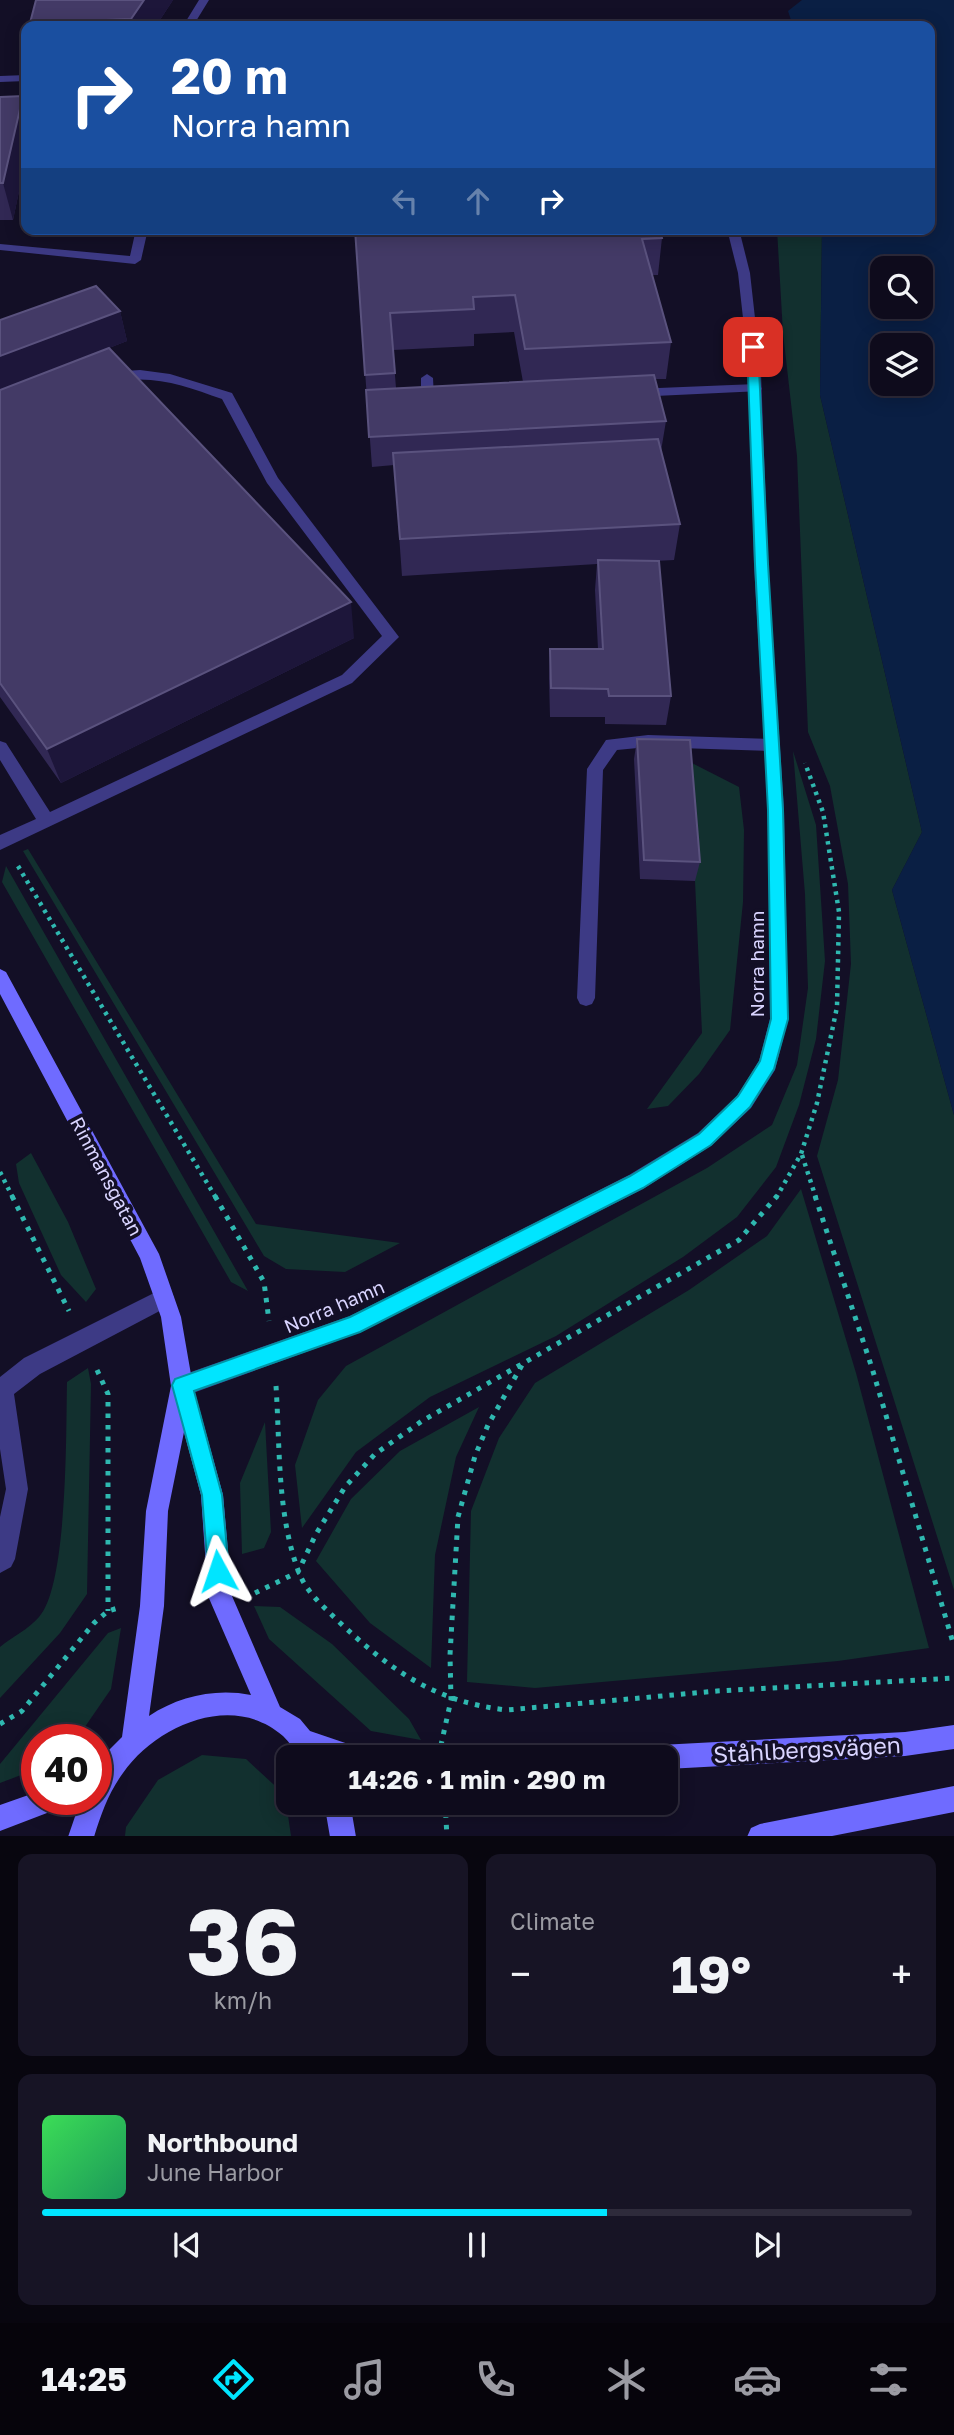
<!DOCTYPE html>
<meta charset="utf-8">
<style>
:root{--surface:#0e0b1c;--page:#171425;--text:#f1f3f6;--muted:#9b9ba3;--line:#2e2b3b;--accent:#00e5ff}
body{margin:0;font-family:"Golos Text",sans-serif;background:var(--page);color:var(--text);height:100vh;display:flex;flex-direction:column;font-size:26px;white-space:nowrap}
*{box-sizing:border-box;margin:0}
p{font-size:23px;color:var(--muted)}
.icon{flex:none;width:38px;height:38px;fill:none;stroke:currentColor;stroke-width:2;stroke-linecap:round;stroke-linejoin:round}
.map{position:relative;height:1836px;overflow:hidden}
.details{display:flex;flex-direction:column;gap:18px;padding:18px;background:#08060f;flex:1}
.details>*{flex:none}
.top-card{position:absolute;left:21px;top:21px;width:914px;height:214px;border-radius:14px;box-shadow:0 4px 18px #0003,0 0 0 2px var(--line);background:#1a4fa0;color:#fff;overflow:hidden}
.buttons{position:absolute;left:870px;top:256px;display:grid;gap:14px}
.buttons a{display:grid;place-items:center;width:63px;height:63px;border-radius:14px;background:var(--surface);box-shadow:0 4px 18px #0003,0 0 0 2px var(--line);font-size:35px}
.speed{position:absolute;left:21px;top:1724px;display:flex;gap:14px;font-size:35px;font-weight:700;text-align:center}
.speed>*{display:grid;place-content:center;width:91px;height:91px;border-radius:50%;background:var(--surface);box-shadow:0 4px 18px #0003,0 0 0 2px var(--line);line-height:1}
.speed .limit{border:10px solid #d22;background:#fff;color:#111}
.pin{position:absolute;display:grid;place-items:center;width:60px;height:60px;color:#fff;margin:-30px;border-radius:14px;box-shadow:0 4px 10px #0006}
.me{position:absolute;width:77px;margin:-38px;rotate:355deg;stroke-linejoin:round;filter:drop-shadow(0 0 5px #0008)}
.turn{display:flex;align-items:center;gap:24px;height:147px;padding:0 35px;font-size:32px}
.turn .icon{width:91px;height:91px;stroke-width:2.5}
.turn b{display:block;font-size:49px;line-height:60px}
.lanes{display:flex;align-items:center;height:66px;padding:0 35px;background:#0003;justify-content:center;gap:35px;direction:ltr}
.lanes .off{opacity:.35}
.big{font-size:52px;font-weight:700;line-height:1.1}
.details .widget{flex:1;display:flex;flex-direction:column;justify-content:center;gap:10px;min-width:0;padding:0 24px;border-radius:14px;background:var(--page)}
.details .dial{align-items:center;gap:0}
.dial b{font-size:91px;line-height:1}
.song{display:flex;align-items:center;gap:21px}
.cover{width:84px;height:84px;border-radius:10px;background:linear-gradient(135deg,hsl(130 70% 55%),hsl(150 70% 35%))}
.played{height:7px;border-radius:4px;background:linear-gradient(90deg,var(--accent) 65%,var(--line) 65%)}
.keys{display:flex;justify-content:space-around;direction:ltr}
.heat{display:flex;justify-content:space-between;align-items:center;font-size:38px;direction:ltr}
.details .tiles{flex:1;display:grid;gap:18px;grid-template-columns:1fr 1fr}
.widget:last-child{grid-column:span 2}
.trip{position:absolute;left:276px;top:1745px;width:402px;height:70px;border-radius:14px;background:var(--surface);box-shadow:0 4px 18px #0003,0 0 0 2px var(--line);font-weight:700;line-height:70px;text-align:center}
.tab-bar{display:flex;height:112px;justify-content:space-around;align-items:center;background:#06040b;color:var(--muted)}
.tab-bar .icon{width:49px;height:49px}
.tab-bar .current{color:var(--accent)}
.tab-bar b{font-size:32px;color:var(--text)}
.map>svg:first-child{display:block}
</style>
<div class="map">
<svg width="954" height="1837" viewBox="0 0 954 1837">
<rect width="100%" height="100%" fill="#130f26"/>
<path fill="#12302f" d="M777,229H822L820,395L922,832L892,890L954,1115V1590L817,1156L838,1080L851,964L848,884L830,786L808,732L797,456L783,333Z
M793,751L816,825L825,961L816,1039L799,1105L776,1167L737,1217L683,1257L556,1336L430,1397L356,1452L302,1528L295,1465L318,1400L346,1366L707,1168L772,1125L797,1065L808,988L805,894Z
M686,760L739,787L744,830L743,902L730,1030L699,1074L668,1106L647,1109L702,1033L695,881Z
M28,849L256,1224L400,1243L345,1272L286,1269L264,1256L23,851Z
M6,866L248,1291L231,1282L2,882Z
M31,1153L68,1222L96,1289L86,1302L61,1275L19,1183L16,1164Z
M801,1189L856,1373L929,1648L838,1661L535,1688L467,1682L471,1511L499,1438L535,1383L689,1290L767,1236Z
M88,1368L91,1384L87,1594L60,1633L0,1698V1647C12,1637 29,1629 39,1617C68,1585 66,1430 67,1382Z
M479,1407L456,1457L435,1555L431,1668L370,1623L316,1561L351,1499L400,1451Z
M265,1422L271,1532L264,1548L242,1554L240,1483Z
M254,1606L280,1607L332,1644L409,1719L421,1740L371,1731L269,1639Z
M121,1628L111,1689L78,1737L75,1739L37,1740V1769L0,1783V1764L108,1633Z
M202,1755L246,1759L285,1795L291,1836H125L126,1827L158,1780Z"/>
<path fill="#0a1f44" fill-rule="evenodd" d="M802,0H954V1115L892,890L922,832L820,395L822,229H929V26H799L792,23L788,11ZM882,268H920V306H882ZM882,345H920V383H882Z"/>
<g fill="none" stroke-linecap="round" stroke-linejoin="round">
<path stroke="#2fb8b0" stroke-width="4.5" stroke-dasharray="3.5 5" stroke-linecap="butt" d="M18,866L216,1198
M802,1155L816,1198
M0,1172L13,1198
M776,1198L801,1154L817,1103L837,1007L839,912L823,812L805,763"/>
<path stroke="#2fb8b0" stroke-width="5" stroke-dasharray="4.5 7" stroke-linecap="butt" d="M12,1196L69,1311
M215,1196L264,1282L269,1321
M815,1196L872,1368L954,1646
M97,1370L108,1394V1611
M276,1386C280,1446 277,1513 298,1570C305,1591 322,1605 337,1620C389,1669 434,1702 507,1710L717,1691L954,1678
M255,1593L298,1572L316,1534L345,1487L375,1454L422,1421L739,1240L777,1196
M0,1724L22,1711L94,1623L108,1611L118,1608
M442,1757L441,1745L451,1700L450,1655L458,1517L475,1456L488,1425L522,1365
M445,1802L447,1837"/>
<path fill="#3d3a85" fill-rule="evenodd" d="M136,229H148L141,260L135,264L0,250V244L130,256Z
M140,370L170,374L232,393L278,478L399,637L352,683L0,850V835L36,819L0,760V741L6,743L50,812L342,675L382,636L267,483L222,399C185,386 151,373 112,383L106,379L126,371Z
M427,374L433,378L434,399L441,403L439,406L428,407L421,403V378Z
M756,384L762,388L761,391L634,397L628,393L634,389Z
M648,735L772,739L780,745L772,751L648,747L617,750L603,770L595,998L592,1004L586,1006L580,1004L577,998L587,769L606,740Z
M164,1288L171,1291L174,1298L171,1305L40,1374L14,1394L28,1489L15,1559L11,1567L0,1573V1517L6,1489L0,1449V1377L24,1358Z"/>
<path fill="#3d3a85" fill-rule="evenodd" d="M199,0H209L193,26H183Z
M26,75V81L0,82V76Z
M727,229H739L750,273L761,372L768,564L784,810L788,1019L775,1070L751,1108L712,1145L643,1189L361,1332L182,1397L174,1394L171,1386L174,1378L350,1316L629,1175L698,1133L737,1096L759,1061L770,1019L768,810L754,564L749,372L738,273Z"/>
<path fill="#6f6bff" fill-rule="evenodd" d="M0,969L6,972L159,1254L181,1317L193,1386L223,1495L232,1596L280,1707L300,1719L310,1731L360,1748L363,1757H300C295,1750 289,1742 283,1736C233,1692 157,1725 123,1773C109,1792 101,1814 94,1837H68L81,1799H96V1770L105,1754L122,1737L140,1606L146,1511L171,1386L161,1317L140,1258L0,994ZM184,1432L201,1495L208,1596L251,1695C216,1688 179,1696 149,1716L164,1606L168,1511Z
M954,1725V1749L905,1756L667,1769V1757H648L651,1748L660,1745L905,1732Z
M954,1786V1812L827,1837H747L751,1828L760,1824Z
M37,1792V1799H64L60,1808L0,1831V1805Z
M324,1802H350L356,1837H330Z"/>
</g>
<path fill="#312854" fill-rule="evenodd" d="M173,0L156,26H31L30,23Z
M0,97L26,110V158L13,220H0Z
M165,229H320L166,235Z
M340,229H660L662,238L658,275H652L671,342L666,379H655L666,421L661,451L680,524L674,560L655,561L671,696L666,725L605,724V717H550L549,678L550,649H598L595,590L597,564L402,576L394,465L372,467L355,234L340,235ZM514,332L523,382L396,388L393,350L474,346V334Z
M120,311L127,341L109,348L354,638L61,783L0,697V320Z
M637,739L700,862L695,881L640,879L634,759Z"/>
<path fill="#1d163a" d="M144,0H173L156,26H133L131,19Z
M23,96L26,110V158L13,220L3,183Z
M120,311L127,341L0,390V356Z
M351,602L354,638L61,783L47,749Z"/>
<path fill="#433a66" stroke="#5a527e" stroke-width="2" d="M36,0H144L131,19L30,23Z
M23,96L3,183H0V97Z
M355,229H660L662,238L642,239L671,342L525,349L515,295L473,297L474,309L390,313L395,373L365,375Z
M96,286L120,311L0,356V320Z
M109,348L351,602L47,749L0,683V390Z
M654,375L666,421L369,437L366,390Z
M658,439L680,524L400,539L393,453Z
M598,560L659,561L671,696H609L608,689L551,688L550,649H603Z
M637,739L690,740L700,862L644,860Z"/>
<path fill="#00e5ff" stroke="#0095a6" stroke-width="2" d="M753,344L758,347L768,564L783,810L788,1019L774,1069L750,1107L711,1145L643,1188L360,1332L194,1391L222,1495L229,1571L226,1578L218,1581L211,1578L208,1571L202,1495L172,1385L175,1379L350,1317L630,1176L699,1134L738,1096L760,1061L771,1019L768,810L755,564L747,347Z"/>
<g text-anchor="middle" dominant-baseline="central" stroke-width="7" stroke-linejoin="round" paint-order="stroke">
<g font-size="19" fill="#d9d4ff" stroke="#130f26">
<text transform="translate(756 964) rotate(-90)">Norra hamn</text>
<text transform="translate(107 1176) rotate(62)">Rinmansgatan</text>
<text transform="translate(334 1306) rotate(-23)">Norra hamn</text>
</g>
<g font-size="23" fill="#d9d4ff" stroke="#130f26">
<text transform="translate(807 1749) rotate(-3)">Ståhlbergsvägen</text>
</g>
</g>
</svg>
<div class="buttons">
<a><svg class="icon" aria-label="search" viewBox="0 0 24 24"><circle cx="10" cy="10" r="6"/><path d="M15 15l6 6"/></svg></a>
<a><svg class="icon" aria-label="layers" viewBox="0 0 24 24"><path d="M12 4l9 5-9 5-9-5zM3 14l9 5 9-5"/></svg></a>
</div>
<div class="speed"><div class="limit">40</div></div>
<div class="pin" style="left:753px;top:347px;background:#d93025"><svg class="icon" aria-label="arrive" viewBox="0 0 24 24"><path d="M6 21V4h12l-3 4 3 4H6"/></svg></div>
<svg class="me" style="left:218px;top:1571px" viewBox="-20 -20 40 40"><path d="M0-17L14 15 0 8-14 15z" fill="#00e5ff" stroke="#fff" stroke-width="4"/></svg>
<div class="trip">14:26 · 1 min · 290 m</div>
<div class="top-card">
<div class="turn"><svg class="icon" aria-label="right" viewBox="0 0 24 24"><path d="M7 20v-9h11M14 6l5 5-5 5"/></svg><div><b>20 m</b>Norra hamn</div></div>
<div class="lanes"><svg class="icon off" aria-label="left" viewBox="0 0 24 24"><path d="M17 20v-9H6M10 6l-5 5 5 5"/></svg><svg class="icon off" aria-label="ahead" viewBox="0 0 24 24"><path d="M12 20V5M6 11l6-6 6 6"/></svg><svg class="icon" aria-label="right" viewBox="0 0 24 24"><path d="M7 20v-9h11M14 6l5 5-5 5"/></svg></div>
</div>
</div>
<section class="details">
<div class="tiles">
<div class="widget dial"><b>36</b><p>km/h</p></div>
<div class="widget"><p>Climate</p>
<div class="heat"><a>−</a><b class="big">19°</b><a>+</a></div>
</div>
<div class="widget">
<div class="song"><i class="cover"></i><div><b>Northbound</b><p>June Harbor</p></div></div>
<div class="played"></div>
<div class="keys"><svg class="icon" aria-label="previous" viewBox="0 0 24 24"><path d="M18 5L8 12l10 7zM5 5v14"/></svg><svg class="icon" aria-label="pause" viewBox="0 0 24 24"><path d="M8 5v14M16 5v14"/></svg><svg class="icon" aria-label="next" viewBox="0 0 24 24"><path d="M6 5l10 7-10 7zM19 5v14"/></svg></div>
</div>
</div>
</section>
<nav class="tab-bar">
<b>14:25</b>
<svg class="icon current" aria-label="directions" viewBox="0 0 24 24"><path d="M12 3l9 9-9 9-9-9zM9 14v-3h6M13 9l2 2-2 2"/></svg>
<svg class="icon" aria-label="music" viewBox="0 0 24 24"><path d="M9 18V5l10-2v13"/><circle cx="6" cy="18" r="3"/><circle cx="16" cy="16" r="3"/></svg>
<svg class="icon" aria-label="phone" viewBox="0 0 24 24"><path d="M5 4h4l2 5-3 2q2 4 5 5l2-3 5 2v4C11 20 4 13 5 4z"/></svg>
<svg class="icon" aria-label="climate" viewBox="0 0 24 24"><path d="M12 3v18M4 7l16 10M4 17L20 7"/></svg>
<svg class="icon" aria-label="car" viewBox="0 0 24 24"><path d="M5 17H2v-5l4-1 3-4h7l3 4 3 1v5h-3M9 17h6M6 11h13"/><circle cx="7" cy="17" r="2"/><circle cx="17" cy="17" r="2"/></svg>
<svg class="icon" aria-label="filters" viewBox="0 0 24 24"><path d="M4 7h16M4 17h16"/><circle cx="9" cy="7" r="2"/><circle cx="15" cy="17" r="2"/></svg>
</nav>
